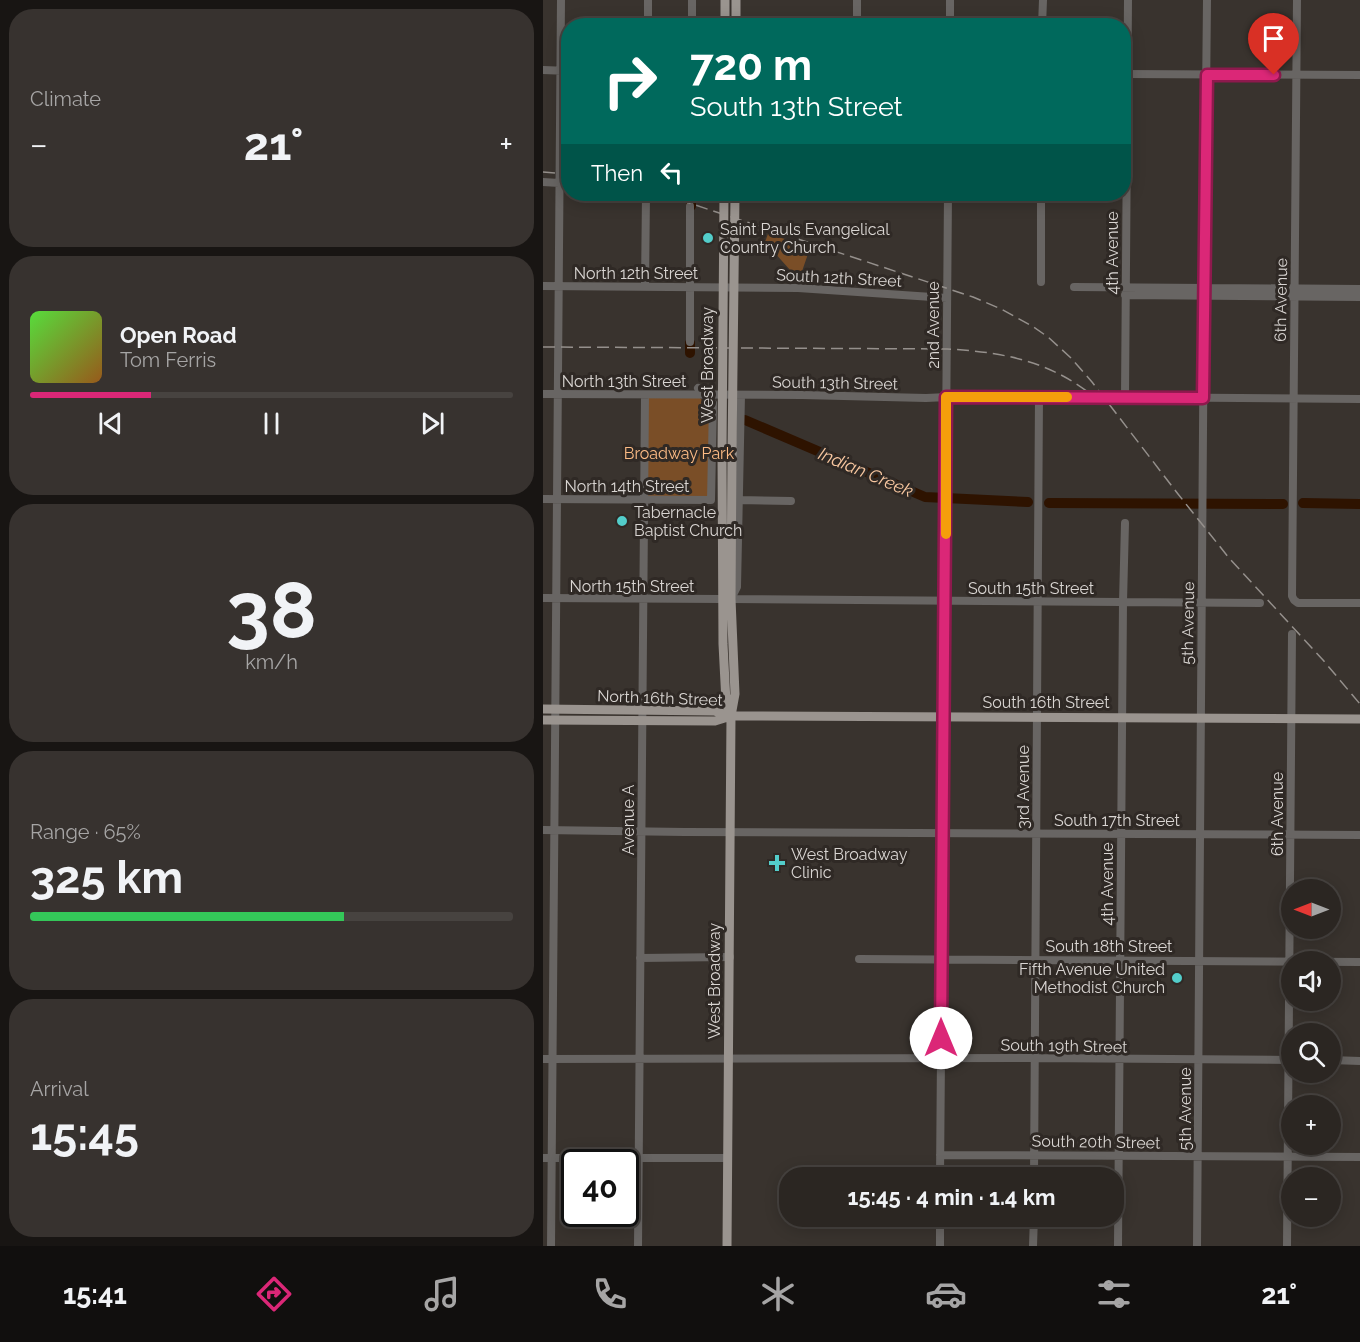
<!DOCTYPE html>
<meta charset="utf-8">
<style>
:root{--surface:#2b2622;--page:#37322f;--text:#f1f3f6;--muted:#a6a5a5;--line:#474340;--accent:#db2777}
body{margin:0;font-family:Raleway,sans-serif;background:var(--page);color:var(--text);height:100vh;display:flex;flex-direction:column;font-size:22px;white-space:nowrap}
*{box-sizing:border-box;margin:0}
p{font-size:20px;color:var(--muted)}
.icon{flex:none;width:33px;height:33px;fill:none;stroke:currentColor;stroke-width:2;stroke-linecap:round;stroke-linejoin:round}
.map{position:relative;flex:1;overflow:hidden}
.drawer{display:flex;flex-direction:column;gap:9px;padding:9px;background:#181513;width:543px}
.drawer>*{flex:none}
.banner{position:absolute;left:18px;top:18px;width:570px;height:183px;border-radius:24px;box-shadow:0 3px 15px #0003,0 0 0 2px var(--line);background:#00695c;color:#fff;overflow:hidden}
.needle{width:39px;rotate:270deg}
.fabs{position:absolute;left:738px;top:879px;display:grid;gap:12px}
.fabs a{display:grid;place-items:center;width:60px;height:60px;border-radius:50%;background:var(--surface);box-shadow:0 3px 15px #0003,0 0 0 2px var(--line);font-size:30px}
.speed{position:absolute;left:18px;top:1149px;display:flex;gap:12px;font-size:30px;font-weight:700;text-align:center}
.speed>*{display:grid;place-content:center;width:78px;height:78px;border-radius:50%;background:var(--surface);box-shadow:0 3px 15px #0003,0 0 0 2px var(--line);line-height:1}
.speed .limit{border:3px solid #111;border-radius:9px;background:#fff;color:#111}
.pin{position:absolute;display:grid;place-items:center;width:51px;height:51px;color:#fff;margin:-62px -26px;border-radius:50% 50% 50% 0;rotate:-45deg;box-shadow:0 0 6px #0007}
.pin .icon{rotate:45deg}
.me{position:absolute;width:66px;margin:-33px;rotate:0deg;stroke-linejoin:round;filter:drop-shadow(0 0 4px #0008)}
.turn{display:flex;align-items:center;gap:21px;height:126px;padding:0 30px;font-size:27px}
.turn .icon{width:78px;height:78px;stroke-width:2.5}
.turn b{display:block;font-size:42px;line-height:51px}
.then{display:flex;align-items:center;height:57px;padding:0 30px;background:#0003;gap:12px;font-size:22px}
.big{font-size:45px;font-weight:700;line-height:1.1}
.drawer .widget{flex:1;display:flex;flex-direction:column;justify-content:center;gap:9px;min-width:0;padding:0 21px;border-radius:24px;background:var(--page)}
.drawer .dial{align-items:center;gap:0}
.dial b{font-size:78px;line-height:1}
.song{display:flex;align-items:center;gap:18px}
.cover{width:72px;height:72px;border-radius:9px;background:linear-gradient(135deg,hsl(110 70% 55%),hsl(30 70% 35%))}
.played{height:6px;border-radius:3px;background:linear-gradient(90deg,var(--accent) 25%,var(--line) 25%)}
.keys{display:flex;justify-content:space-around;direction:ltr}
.heat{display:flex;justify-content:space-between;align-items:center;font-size:33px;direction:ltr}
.charge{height:9px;border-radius:4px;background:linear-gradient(90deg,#34c759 65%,var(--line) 0)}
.trip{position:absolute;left:236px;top:1167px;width:345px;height:60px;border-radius:24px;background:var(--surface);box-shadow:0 3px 15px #0003,0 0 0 2px var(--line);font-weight:700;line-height:60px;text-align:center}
.tab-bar{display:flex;height:96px;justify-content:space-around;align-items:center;background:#110f0e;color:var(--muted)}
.tab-bar .icon{width:42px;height:42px}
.tab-bar .selected{color:var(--accent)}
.tab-bar b{font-size:27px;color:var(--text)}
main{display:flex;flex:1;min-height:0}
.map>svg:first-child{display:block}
</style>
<main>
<section class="drawer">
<div class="widget"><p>Climate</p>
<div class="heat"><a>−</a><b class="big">21°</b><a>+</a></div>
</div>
<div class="widget">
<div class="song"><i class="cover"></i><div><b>Open Road</b><p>Tom Ferris</p></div></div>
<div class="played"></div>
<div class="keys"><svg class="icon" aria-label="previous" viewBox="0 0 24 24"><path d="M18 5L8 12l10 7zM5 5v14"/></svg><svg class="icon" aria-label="pause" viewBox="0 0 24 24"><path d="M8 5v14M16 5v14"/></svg><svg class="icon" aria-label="next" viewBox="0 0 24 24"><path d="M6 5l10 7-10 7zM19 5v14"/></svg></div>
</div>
<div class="widget dial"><b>38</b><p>km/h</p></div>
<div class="widget"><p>Range · 65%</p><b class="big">325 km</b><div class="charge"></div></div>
<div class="widget"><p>Arrival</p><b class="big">15:45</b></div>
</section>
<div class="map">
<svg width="817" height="1246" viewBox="0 0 817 1246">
<rect width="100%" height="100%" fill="#39332e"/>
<path fill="#7a4e27" d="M225,234L265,246L266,251L256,280L222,242Z
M105,398H157L167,409V497L104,496Z"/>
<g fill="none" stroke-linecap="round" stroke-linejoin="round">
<path stroke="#2e1300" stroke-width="10" d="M148,206V194
M147,353V343
M202,420L382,497L485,502
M506,503L740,504
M760,503L817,504"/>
<path stroke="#686563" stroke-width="8" d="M754,0L749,596L751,600L755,603H817
M105,26V0
M149,26V0
M314,26V0
M407,26V0
M499,26L500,0
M0,70L26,71
M580,74L817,75
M0,182L16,183
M498,282V194
M0,286L255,288L404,298
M102,287L103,194
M531,287L817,289
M582,295L817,297
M147,342V206
M0,394L259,395L383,398L426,396L817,399
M198,395L194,587L188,599L717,603
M582,397L585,0
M0,499L168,500L170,403L155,388
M195,500L248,501
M0,598L179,599
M0,830L142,832L817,835
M97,958L187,957
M316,959L817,962
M0,1059L492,1058L748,1060
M788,1060L817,1061
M397,1155L817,1157
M0,1158H185
M397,1178L405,194
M491,1178L496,397
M8,1246L18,0
M95,1246L102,395
M397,1246V1216
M490,1246L491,1216
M575,1246L580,602L582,523
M654,1246L661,295L664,0
M744,1246L749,634"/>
<path stroke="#9a948f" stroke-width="9" d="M182,26V0
M193,26V0
M179,453L180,644L183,702L188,716
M0,709L171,711L188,716H200L817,719
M0,720L172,721L188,716
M184,1246L188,716L192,694L188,599L189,453"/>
<path stroke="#95908c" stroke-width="1.5" stroke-dasharray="12 6" stroke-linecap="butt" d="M0,172L26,174
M119,194L430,297L458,309L489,326L505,337L528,358L549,382L635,494L686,558L780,660L817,704
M0,347L404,349C462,352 512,362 557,402"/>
<path stroke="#9a948f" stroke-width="9" d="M179,453L181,194
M189,453L192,194"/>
</g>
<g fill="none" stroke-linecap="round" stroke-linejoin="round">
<defs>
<path id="route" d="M398,1038L403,397L660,398L664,75H731"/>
</defs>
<use href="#route" stroke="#8e194d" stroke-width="15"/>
<use href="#route" stroke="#db2777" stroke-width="10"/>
<path stroke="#f59e0b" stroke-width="10" d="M403,534V397H524"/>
</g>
<g fill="#53cdca" stroke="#2f2925" stroke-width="2">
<circle cx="165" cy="238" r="6"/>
<circle cx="79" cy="521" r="6"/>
<path d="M231 854h6v6h6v6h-6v6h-6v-6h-6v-6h6z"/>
<circle cx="634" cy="978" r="6"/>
</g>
<g text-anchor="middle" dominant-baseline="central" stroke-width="6" stroke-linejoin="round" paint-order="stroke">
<g font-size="16" fill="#d9d5d2" stroke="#2f2925" text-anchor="start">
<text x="177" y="229">Saint Pauls Evangelical<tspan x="177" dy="18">Country Church</tspan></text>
<text x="91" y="512">Tabernacle<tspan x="91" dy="18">Baptist Church</tspan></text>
<text x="248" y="854">West Broadway<tspan x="248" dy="18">Clinic</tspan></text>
<text x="622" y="969" text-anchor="end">Fifth Avenue United<tspan x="622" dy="18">Methodist Church</tspan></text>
</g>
<g font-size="16" fill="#d9d5d2" stroke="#2f2925">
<text transform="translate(569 253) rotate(-90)">4th Avenue</text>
<text x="93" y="273">North 12th Street</text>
<text transform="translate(296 278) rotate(3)">South 12th Street</text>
<text transform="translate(738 300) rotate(-89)">6th Avenue</text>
<text transform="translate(390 325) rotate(-90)">2nd Avenue</text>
<text transform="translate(164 365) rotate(-90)">West Broadway</text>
<text x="81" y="381">North 13th Street</text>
<text transform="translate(292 383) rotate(1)">South 13th Street</text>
<text x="84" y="486">North 14th Street</text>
<text x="89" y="586">North 15th Street</text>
<text x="488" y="588">South 15th Street</text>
<text transform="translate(645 623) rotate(-89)">5th Avenue</text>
<text transform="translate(117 698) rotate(2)">North 16th Street</text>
<text x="503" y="702">South 16th Street</text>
<text transform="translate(480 787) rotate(-90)">3rd Avenue</text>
<text transform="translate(734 814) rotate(-90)">6th Avenue</text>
<text transform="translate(85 820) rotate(-90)">Avenue A</text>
<text x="574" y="820">South 17th Street</text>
<text transform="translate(564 884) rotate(-90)">4th Avenue</text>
<text x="566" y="946">South 18th Street</text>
<text transform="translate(171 981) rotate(-90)">West Broadway</text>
<text transform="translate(521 1046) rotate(1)">South 19th Street</text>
<text transform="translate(642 1109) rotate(-90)">5th Avenue</text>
<text transform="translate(553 1142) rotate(1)">South 20th Street</text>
</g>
<g font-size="16" fill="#fcbb85" stroke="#2f2925">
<text x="136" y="453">Broadway Park</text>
</g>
<g font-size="18" font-style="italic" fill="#f8c7a0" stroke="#2f2925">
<text transform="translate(323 472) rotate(23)">Indian Creek</text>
</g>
</g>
</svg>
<div class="fabs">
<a><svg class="needle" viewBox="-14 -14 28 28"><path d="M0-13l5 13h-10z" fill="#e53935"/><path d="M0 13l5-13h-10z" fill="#a6a5a5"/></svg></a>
<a><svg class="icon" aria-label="sound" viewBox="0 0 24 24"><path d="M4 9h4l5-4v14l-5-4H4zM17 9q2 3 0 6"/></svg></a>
<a><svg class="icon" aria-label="search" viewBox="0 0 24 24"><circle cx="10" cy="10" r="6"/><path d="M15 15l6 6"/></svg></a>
<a>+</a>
<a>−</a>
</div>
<div class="speed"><div class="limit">40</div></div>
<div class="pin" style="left:731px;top:75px;background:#d93025"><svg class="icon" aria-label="arrive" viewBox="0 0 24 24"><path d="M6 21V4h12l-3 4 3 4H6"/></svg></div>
<svg class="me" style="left:398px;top:1038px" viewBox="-20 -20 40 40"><circle r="19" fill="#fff"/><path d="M0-13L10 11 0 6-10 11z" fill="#db2777"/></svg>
<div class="trip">15:45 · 4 min · 1.4 km</div>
<div class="banner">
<div class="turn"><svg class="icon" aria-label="right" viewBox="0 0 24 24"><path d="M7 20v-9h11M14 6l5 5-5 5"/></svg><div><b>720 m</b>South 13th Street</div></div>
<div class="then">Then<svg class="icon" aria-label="left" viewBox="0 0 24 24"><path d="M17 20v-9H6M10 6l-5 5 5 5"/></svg></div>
</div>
</div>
</main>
<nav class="tab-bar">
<b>15:41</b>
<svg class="icon selected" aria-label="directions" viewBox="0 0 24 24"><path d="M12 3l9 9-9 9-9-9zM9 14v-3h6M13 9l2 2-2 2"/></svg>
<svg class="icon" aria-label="music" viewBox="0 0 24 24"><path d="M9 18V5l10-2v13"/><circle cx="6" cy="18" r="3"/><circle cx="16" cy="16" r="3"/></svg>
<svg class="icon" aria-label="phone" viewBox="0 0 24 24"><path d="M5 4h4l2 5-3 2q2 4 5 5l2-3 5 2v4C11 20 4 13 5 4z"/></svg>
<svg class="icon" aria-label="climate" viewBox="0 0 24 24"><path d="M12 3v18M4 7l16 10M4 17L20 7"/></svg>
<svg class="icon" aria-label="car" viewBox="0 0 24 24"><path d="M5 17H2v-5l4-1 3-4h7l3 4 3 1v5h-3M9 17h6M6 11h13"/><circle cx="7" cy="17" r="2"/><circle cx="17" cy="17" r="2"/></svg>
<svg class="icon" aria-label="filters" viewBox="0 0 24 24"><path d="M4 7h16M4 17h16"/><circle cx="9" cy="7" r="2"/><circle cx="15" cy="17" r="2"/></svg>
<b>21°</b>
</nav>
